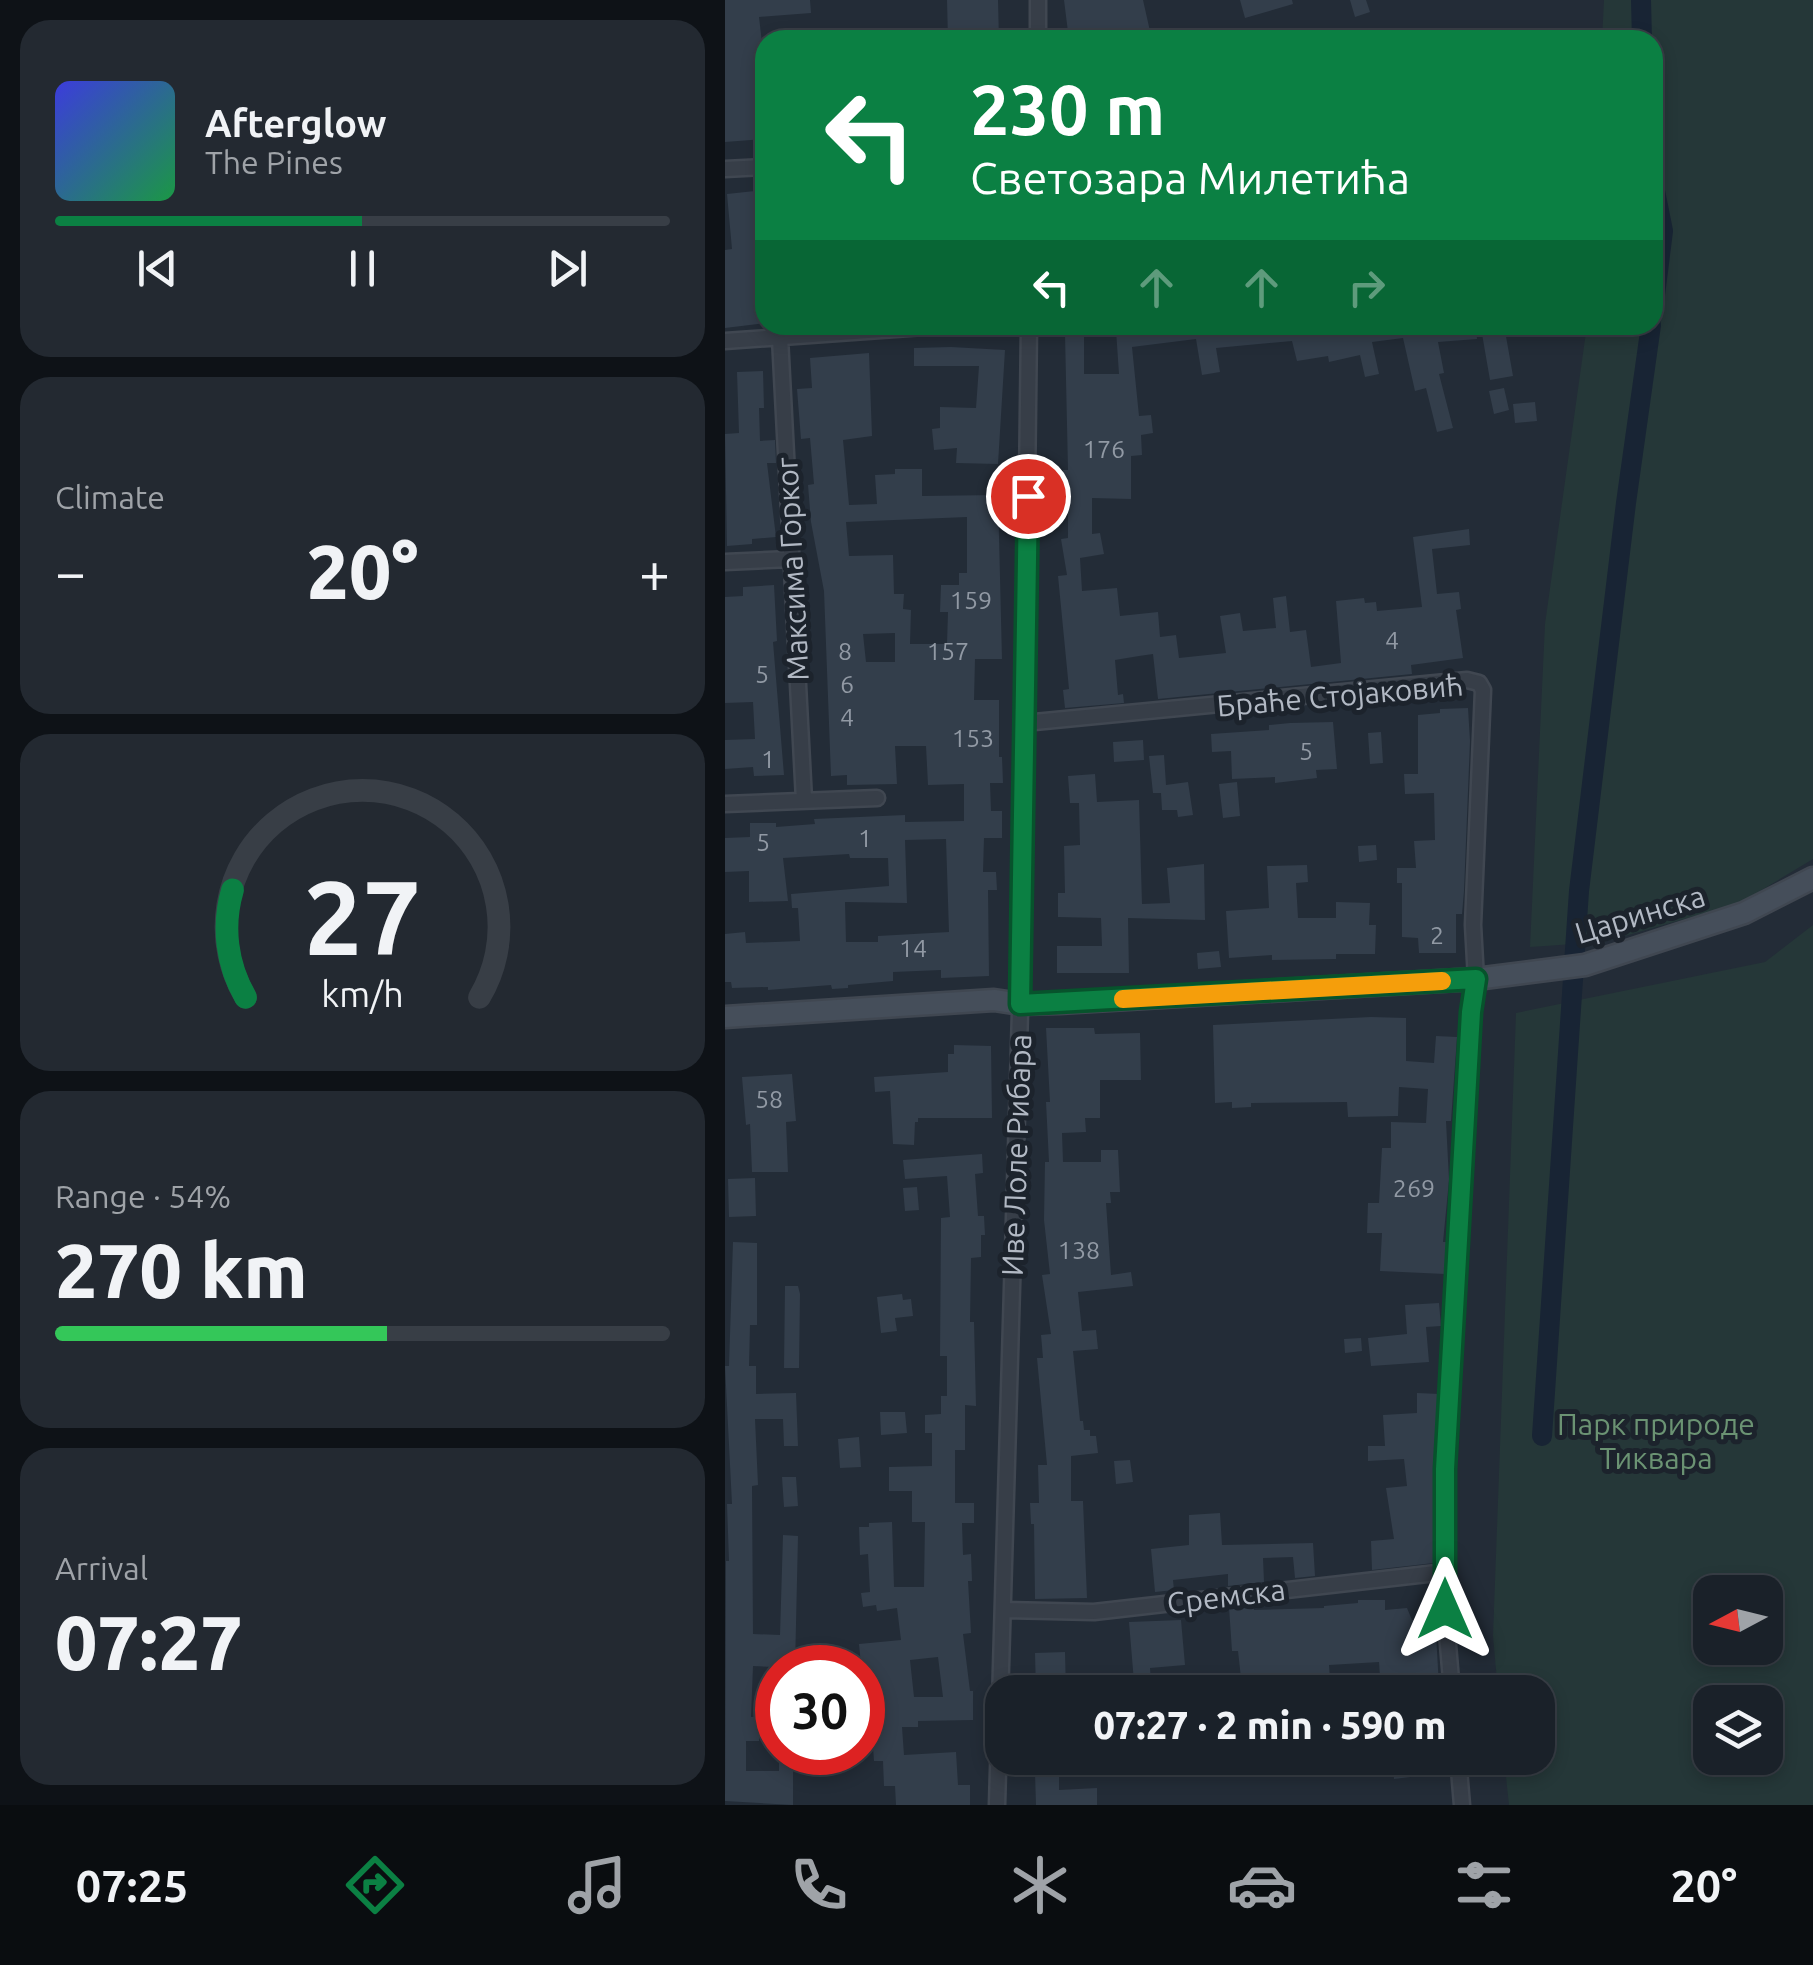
<!DOCTYPE html>
<meta charset="utf-8">
<style>
:root{--surface:#1a2129;--page:#232931;--text:#f1f3f6;--muted:#9fa3a8;--line:#383e46;--accent:#0b8043}
body{margin:0;font-family:Ubuntu,sans-serif;background:var(--page);color:var(--text);height:100vh;display:flex;flex-direction:column;font-size:38px;white-space:nowrap}
*{box-sizing:border-box;margin:0}
p{font-size:32px;color:var(--muted)}
.icon{flex:none;width:55px;height:55px;fill:none;stroke:currentColor;stroke-width:2;stroke-linecap:round;stroke-linejoin:round}
.map{position:relative;flex:1;overflow:hidden}
.side{display:flex;flex-direction:column;gap:20px;padding:20px;background:#0e1217;width:725px}
.side>*{flex:none}
.top-card{position:absolute;left:30px;top:30px;width:908px;height:305px;border-radius:30px;box-shadow:0 5px 15px #0003,0 0 0 2px var(--line);background:#0b8043;color:#fff;overflow:hidden}
.needle{width:65px;rotate:263deg}
.controls{position:absolute;left:968px;top:1575px;display:grid;gap:20px}
.controls a{display:grid;place-items:center;width:90px;height:90px;border-radius:20px;background:var(--surface);box-shadow:0 5px 15px #0003,0 0 0 2px var(--line);font-size:50px}
.speed{position:absolute;left:30px;top:1645px;display:flex;gap:20px;font-size:50px;font-weight:700;text-align:center}
.speed>*{display:grid;place-content:center;width:130px;height:130px;border-radius:50%;background:var(--surface);box-shadow:0 5px 15px #0003,0 0 0 2px var(--line);line-height:1}
.speed .limit{border:15px solid #d22;background:#fff;color:#111}
.pin{position:absolute;display:grid;place-items:center;width:85px;height:85px;color:#fff;margin:-42px;border:5px solid #fff;border-radius:50%;box-shadow:0 2px 10px #0007}
.me{position:absolute;width:110px;margin:-55px;rotate:0deg;stroke-linejoin:round;filter:drop-shadow(0 0 8px #0008)}
.turn{display:flex;align-items:center;gap:35px;height:210px;padding:0 50px;font-size:45px}
.turn .icon{width:130px;height:130px;stroke-width:2.5}
.turn b{display:block;font-size:70px;line-height:85px}
.lanes{display:flex;align-items:center;height:95px;padding:0 50px;background:#0003;justify-content:center;gap:50px;direction:ltr}
.lanes .off{opacity:.35}
.big{font-size:75px;font-weight:800;line-height:1.1}
.side .widget{flex:1;display:flex;flex-direction:column;justify-content:center;gap:15px;min-width:0;padding:0 35px;border-radius:30px;background:var(--page)}
.side .dial{align-items:center;gap:0}
.dial svg{height:260px;overflow:visible;fill:none;stroke:var(--line);stroke-width:7;stroke-linecap:round;text-anchor:middle}
.dial text{fill:var(--text);stroke:none}
.song{display:flex;align-items:center;gap:30px}
.cover{width:120px;height:120px;border-radius:15px;background:linear-gradient(135deg,hsl(240 70% 55%),hsl(140 70% 35%))}
.played{height:10px;border-radius:5px;background:linear-gradient(90deg,var(--accent) 50%,var(--line) 50%)}
.keys{display:flex;justify-content:space-around;direction:ltr}
.heat{display:flex;justify-content:space-between;align-items:center;font-size:55px;direction:ltr}
.charge{height:15px;border-radius:8px;background:linear-gradient(90deg,#34c759 54%,var(--line) 0)}
.trip{position:absolute;left:260px;top:1675px;width:570px;height:100px;border-radius:30px;background:var(--surface);box-shadow:0 5px 15px #0003,0 0 0 2px var(--line);font-weight:800;line-height:100px;text-align:center}
.tab-bar{display:flex;height:160px;justify-content:space-around;align-items:center;background:#0a0d10;color:var(--muted)}
.tab-bar .icon{width:70px;height:70px}
.tab-bar .active{color:var(--accent)}
.tab-bar b{font-size:45px;color:var(--text)}
main{display:flex;flex:1;min-height:0}
.map>svg:first-child{display:block}
</style>
<main>
<section class="side">
<div class="widget">
<div class="song"><i class="cover"></i><div><b>Afterglow</b><p>The Pines</p></div></div>
<div class="played"></div>
<div class="keys"><svg class="icon" aria-label="previous" viewBox="0 0 24 24"><path d="M18 5L8 12l10 7zM5 5v14"/></svg><svg class="icon" aria-label="pause" viewBox="0 0 24 24"><path d="M8 5v14M16 5v14"/></svg><svg class="icon" aria-label="next" viewBox="0 0 24 24"><path d="M6 5l10 7-10 7zM19 5v14"/></svg></div>
</div>
<div class="widget"><p>Climate</p>
<div class="heat"><a>−</a><b class="big">20°</b><a>+</a></div>
</div>
<div class="widget dial"><svg viewBox="0 0 100 80">
<path d="M14 69A42 42 0 1 1 86 69"/>
<path d="M14 69A42 42 0 0 1 10 36" stroke="#0b8043"/>
<text x="50" y="56" font-size="32" font-weight="700">27</text>
<text x="50" y="72" font-size="11">km/h</text>
</svg></div>
<div class="widget"><p>Range · 54%</p><b class="big">270 km</b><div class="charge"></div></div>
<div class="widget"><p>Arrival</p><b class="big">07:27</b></div>
</section>
<div class="map">
<svg width="1088" height="1805" viewBox="0 0 1088 1805">
<rect width="100%" height="100%" fill="#232c37"/>
<path fill="#253738" fill-rule="evenodd" d="M879,0H1088V859L1015,903L879,942L805,947L820,624L862,325H928V40H877Z
M1088,925V1805H784L779,1758H812V1692H773L768,1636L791,1013L1040,962ZM1040,1592V1648H985V1592ZM985,1702H1040V1758H985Z"/>
<g fill="none" stroke-linecap="round" stroke-linejoin="round">
<path stroke="#182434" stroke-width="20" d="M916,0L917,40
M928,181L938,231L928,311
M817,1436L854,891L901,503L926,325"/>
</g>
<path fill="#333e4b" fill-rule="evenodd" d="M0,0H85L86,13L34,17L40,69V139L0,142Z
M222,0H273L274,40H223Z
M339,0H418L427,40H344Z
M515,0H567L568,4L520,18Z
M625,0H641L645,12L630,17Z
M40,190V323L0,328V250L7,249L2,194Z
M437,325H615L617,336L667,325H751L752,339L713,342L719,373L714,374L728,428L712,432L701,388L690,391L678,338L647,342L654,374L640,377L635,355L604,362L603,356L572,361L567,341L491,348L495,372L477,375L471,339L407,347L414,416L426,415L428,433L416,435L417,455L406,456V499L367,498V534L375,533L379,554L355,558L357,591L392,588L395,616L433,612L435,637L451,635L454,658L501,653L495,616L515,613L518,631L551,628L548,598L561,596L565,632L581,630L586,667L616,663L611,601L639,598L640,603L651,602L652,611L697,607L688,537L744,529L745,545L707,549L712,594L734,592L736,609L731,610L738,658L686,665L687,674L433,699L428,654L414,656L390,660L393,695L398,694L399,703L340,708L338,690L344,689L333,576L342,575L336,539L343,538V498H338V470H343L340,334H359V374H394L391,330Z
M779,325L788,376L765,380L756,328Z
M226,347L280,350L273,464L231,463L232,448L209,450L207,429L215,428V407L251,408L254,366H189V348Z
M144,353L147,436L118,440L124,505L152,504L150,475L170,474V469H197V496L273,495L277,659H250L249,700H274V757H277L278,783H265L266,811H277V838H259L258,872H271L272,890H263L264,976L216,978V970L168,972V981L123,985V988L107,989L106,985L43,990V987L7,988L6,982H0V934L20,932L21,943L75,941L73,908H67L66,894L164,886L163,858H125L124,854L58,858L63,901L24,902V871L0,872V838L25,837V823H51V827L90,824L89,819L180,815V822L239,821V784L203,785L201,746H170L172,784L122,785V775L106,776L99,591L86,522L83,485L89,484L85,438L76,439L72,389L87,388L85,358ZM242,517V573H234V585H216L215,612H223L222,644H185L186,610L178,609L179,594H169L168,555L124,556L121,522ZM170,633V662H141L138,634ZM221,839L224,932L153,936V942H121L120,902L182,903L180,840Z
M38,371L39,408H34L35,441L50,440L51,463H42L51,537L27,539V544L2,546L0,434L14,433L12,372Z
M779,388L784,410L769,414L764,391Z
M810,402L812,421L790,423L788,404Z
M49,585L52,641L48,642L59,775L29,776L28,767L0,769V740L30,739L28,702L0,703V597L18,596V587Z
M743,708L745,741L739,891L737,914H731V953H694L693,938L677,937V883H672V868H691L689,841L710,840L709,793L680,794L679,774H693V715L715,713V709Z
M608,722L612,769L591,770L592,778L550,783V777L507,779L506,751L487,752L486,734L544,730V725L565,723Z
M656,732L658,763L645,764L643,733Z
M418,740L419,760L389,762L388,742Z
M439,755L441,785L463,782L468,815L453,817L452,810H437L436,793H428L424,756Z
M370,774L372,802L414,800L417,904L445,903L442,868L479,864L480,920L403,918L404,973H332V946H377L376,918L333,917V893H340L339,846L355,845L354,803H345L343,776Z
M512,782L515,816L498,818L494,784Z
M651,845L652,860L634,862L633,846Z
M582,865L583,882L571,883L573,918H611V902L645,903L644,925H651L650,954H611V959L547,960V955L504,958L501,911L544,908L542,866Z
M494,951L496,967L473,969L472,953Z
M646,1017L681,1018V1061L709,1063L711,1036L732,1037L726,1121H721L724,1180L718,1242H722L720,1274L655,1271L657,1233H642L643,1203H654L657,1148H666V1122L701,1123L703,1089L674,1087L673,1116L623,1117L622,1102L526,1103V1107L507,1108V1102L490,1103L488,1025Z
M321,1028H369L370,1034L415,1033L416,1080H375V1118H360L361,1132L337,1133L338,1162H376V1150H393L395,1192H385L386,1203H381L386,1275L406,1272L408,1286L353,1292L357,1331L371,1330L373,1349L348,1351L355,1421H358L359,1430H365V1436H371L373,1453L346,1456V1501H358L362,1598L310,1599L309,1524H306L305,1503H314L313,1465H322L312,1358H318L316,1335L326,1334L317,1275L325,1274L319,1220L320,1162H324L321,1102H325Z
M229,1045L266,1046L267,1118H193V1122H190L189,1145L168,1144L165,1091L150,1092L149,1077L223,1072V1054H229Z
M67,1074L71,1121L61,1122L63,1172H27L25,1124L21,1125L17,1077Z
M257,1154L258,1173L250,1174L253,1216H259L260,1235H256V1257L246,1258L245,1322H249L251,1406L240,1405V1450H230V1503H249V1523H237L238,1555L246,1554L247,1581H243L246,1633L238,1634L245,1691H248V1720L193,1721V1727H177L179,1755L231,1752L233,1785H245V1805H171L170,1786H159L158,1761H149L148,1747H143L142,1712H146L141,1665H136L134,1644L176,1640L172,1608L152,1611L151,1605L138,1607L136,1593L145,1592L143,1554L135,1555L134,1527H144V1523L167,1522L169,1587H199L200,1522H187V1491H164V1467L207,1466V1433H200V1415L216,1414V1396H222V1356H215L216,1218L225,1217L222,1176L180,1179L178,1160ZM213,1657L218,1697H189L185,1660Z
M30,1178L31,1216L4,1217L3,1179Z
M192,1187L194,1210L180,1211L178,1188Z
M8,1242L32,1243V1325H25L24,1366H31V1394L71,1393L73,1446H59L58,1419H30L33,1485L27,1486L28,1634L55,1635L58,1535L73,1536L70,1668L28,1666L26,1717H35L34,1741H21V1771H54V1752H68V1805L0,1801L1,1561H4L2,1504H7L0,1366H4Z
M60,1286H73L75,1294L74,1368H59Z
M177,1294L178,1300L186,1299L188,1316L170,1318L172,1331L156,1333L152,1297Z
M714,1303L716,1326L701,1327L704,1362L646,1366L643,1338L682,1334L680,1305Z
M636,1338L637,1351L620,1353L619,1339Z
M692,1393L714,1394L709,1563L647,1570L646,1541L669,1539L661,1488L682,1486L679,1459L643,1461V1446H660L658,1415L692,1413Z
M155,1412H180L182,1433L156,1435Z
M134,1437L136,1467L115,1468L113,1439Z
M405,1460L408,1482L391,1484L389,1461Z
M57,1477H71L73,1506L59,1507Z
M495,1513L497,1545L588,1543L590,1576L570,1578L568,1557L538,1558L539,1582L503,1586V1574L448,1580L449,1590L430,1592L426,1549L464,1545V1515Z
M633,1600H660V1610L682,1608L687,1620L705,1619L706,1635L711,1634L714,1686L656,1692L654,1662L604,1665L605,1679L586,1681L585,1673L516,1678L513,1651H507L504,1607L528,1605L529,1610L599,1608V1606L633,1603Z
M456,1620L460,1665L425,1668L426,1681L409,1682L404,1622Z
M340,1652L341,1692H311L310,1653Z
M667,1758H716L718,1773L669,1779Z
M334,1772V1790L372,1788V1805H311L310,1773Z"/>
<g fill="none" stroke-linecap="round" stroke-linejoin="round">
<defs>
<path id="minor" d="M313,40V0
M0,169L40,167
M55,338L79,800
M0,341L227,325
M0,562L66,559
M299,723L742,680L754,683L758,690L748,925L751,979L746,1012L720,1469V1609L727,1692
M0,804L152,798
M280,1610L369,1612L720,1572
M733,1758L737,1805
M272,1805L296,977L304,325"/>
<path id="secondary" d="M0,1017L269,1000L295,1004L334,1003L751,979L860,965L1019,913L1088,878"/>
</defs>
<use href="#minor" stroke="#404751" stroke-width="19"/>
<use href="#secondary" stroke="#404751" stroke-width="25"/>
<use href="#minor" stroke="#373e48" stroke-width="14"/>
<use href="#secondary" stroke="#454e5a" stroke-width="20"/>
</g>
<g fill="none" stroke-linecap="round" stroke-linejoin="round">
<defs>
<path id="route" d="M303,496L295,1004L751,979L746,1012L720,1469V1609"/>
</defs>
<use href="#route" stroke="#07532c" stroke-width="25"/>
<use href="#route" stroke="#0b8043" stroke-width="18"/>
<path stroke="#f59e0b" stroke-width="18" d="M398,999L717,981"/>
</g>
<g text-anchor="middle" dominant-baseline="central" stroke-width="10" stroke-linejoin="round" paint-order="stroke">
<g font-size="25" fill="#9199a4">
<text x="379" y="449">176</text>
<text x="246" y="600">159</text>
<text x="667" y="640">4</text>
<text x="120" y="651">8</text>
<text x="223" y="651">157</text>
<text x="37" y="674">5</text>
<text x="122" y="684">6</text>
<text x="122" y="717">4</text>
<text x="248" y="738">153</text>
<text x="581" y="751">5</text>
<text x="43" y="759">1</text>
<text x="140" y="838">1</text>
<text x="38" y="842">5</text>
<text x="712" y="935">2</text>
<text x="188" y="948">14</text>
<text x="44" y="1099">58</text>
<text x="689" y="1188">269</text>
<text x="354" y="1250">138</text>
</g>
<g font-size="30" fill="#b2b9c4" stroke="#1c232c">
<text transform="translate(67 569) rotate(-93)">Максима Горког</text>
<text transform="translate(615 695) rotate(-5)">Браће Стојаковић</text>
<text transform="translate(915 914) rotate(-17)">Царинска</text>
<text transform="translate(291 1155) rotate(-88)">Иве Лоле Рибара</text>
<text transform="translate(501 1596) rotate(-7)">Сремска</text>
</g>
<g font-size="30" fill="#6b9373" stroke="#1c232c">
<text x="931" y="1424">Парк природе<tspan x="931" dy="34">Тиквара</tspan></text>
</g>
</g>
</svg>
<div class="controls">
<a><svg class="needle" viewBox="-14 -14 28 28"><path d="M0-13l5 13h-10z" fill="#e53935"/><path d="M0 13l5-13h-10z" fill="#9fa3a8"/></svg></a>
<a><svg class="icon" aria-label="layers" viewBox="0 0 24 24"><path d="M12 4l9 5-9 5-9-5zM3 14l9 5 9-5"/></svg></a>
</div>
<div class="speed"><div class="limit">30</div></div>
<div class="pin" style="left:303px;top:496px;background:#d93025"><svg class="icon" aria-label="arrive" viewBox="0 0 24 24"><path d="M6 21V4h12l-3 4 3 4H6"/></svg></div>
<svg class="me" style="left:720px;top:1609px" viewBox="-20 -20 40 40"><path d="M0-17L14 15 0 8-14 15z" fill="#0b8043" stroke="#fff" stroke-width="4"/></svg>
<div class="trip">07:27 · 2 min · 590 m</div>
<div class="top-card">
<div class="turn"><svg class="icon" aria-label="left" viewBox="0 0 24 24"><path d="M17 20v-9H6M10 6l-5 5 5 5"/></svg><div><b>230 m</b>Светозара Милетића</div></div>
<div class="lanes"><svg class="icon" aria-label="left" viewBox="0 0 24 24"><path d="M17 20v-9H6M10 6l-5 5 5 5"/></svg><svg class="icon off" aria-label="ahead" viewBox="0 0 24 24"><path d="M12 20V5M6 11l6-6 6 6"/></svg><svg class="icon off" aria-label="ahead" viewBox="0 0 24 24"><path d="M12 20V5M6 11l6-6 6 6"/></svg><svg class="icon off" aria-label="right" viewBox="0 0 24 24"><path d="M7 20v-9h11M14 6l5 5-5 5"/></svg></div>
</div>
</div>
</main>
<nav class="tab-bar">
<b>07:25</b>
<svg class="icon active" aria-label="directions" viewBox="0 0 24 24"><path d="M12 3l9 9-9 9-9-9zM9 14v-3h6M13 9l2 2-2 2"/></svg>
<svg class="icon" aria-label="music" viewBox="0 0 24 24"><path d="M9 18V5l10-2v13"/><circle cx="6" cy="18" r="3"/><circle cx="16" cy="16" r="3"/></svg>
<svg class="icon" aria-label="phone" viewBox="0 0 24 24"><path d="M5 4h4l2 5-3 2q2 4 5 5l2-3 5 2v4C11 20 4 13 5 4z"/></svg>
<svg class="icon" aria-label="climate" viewBox="0 0 24 24"><path d="M12 3v18M4 7l16 10M4 17L20 7"/></svg>
<svg class="icon" aria-label="car" viewBox="0 0 24 24"><path d="M5 17H2v-5l4-1 3-4h7l3 4 3 1v5h-3M9 17h6M6 11h13"/><circle cx="7" cy="17" r="2"/><circle cx="17" cy="17" r="2"/></svg>
<svg class="icon" aria-label="filters" viewBox="0 0 24 24"><path d="M4 7h16M4 17h16"/><circle cx="9" cy="7" r="2"/><circle cx="15" cy="17" r="2"/></svg>
<b>20°</b>
</nav>
